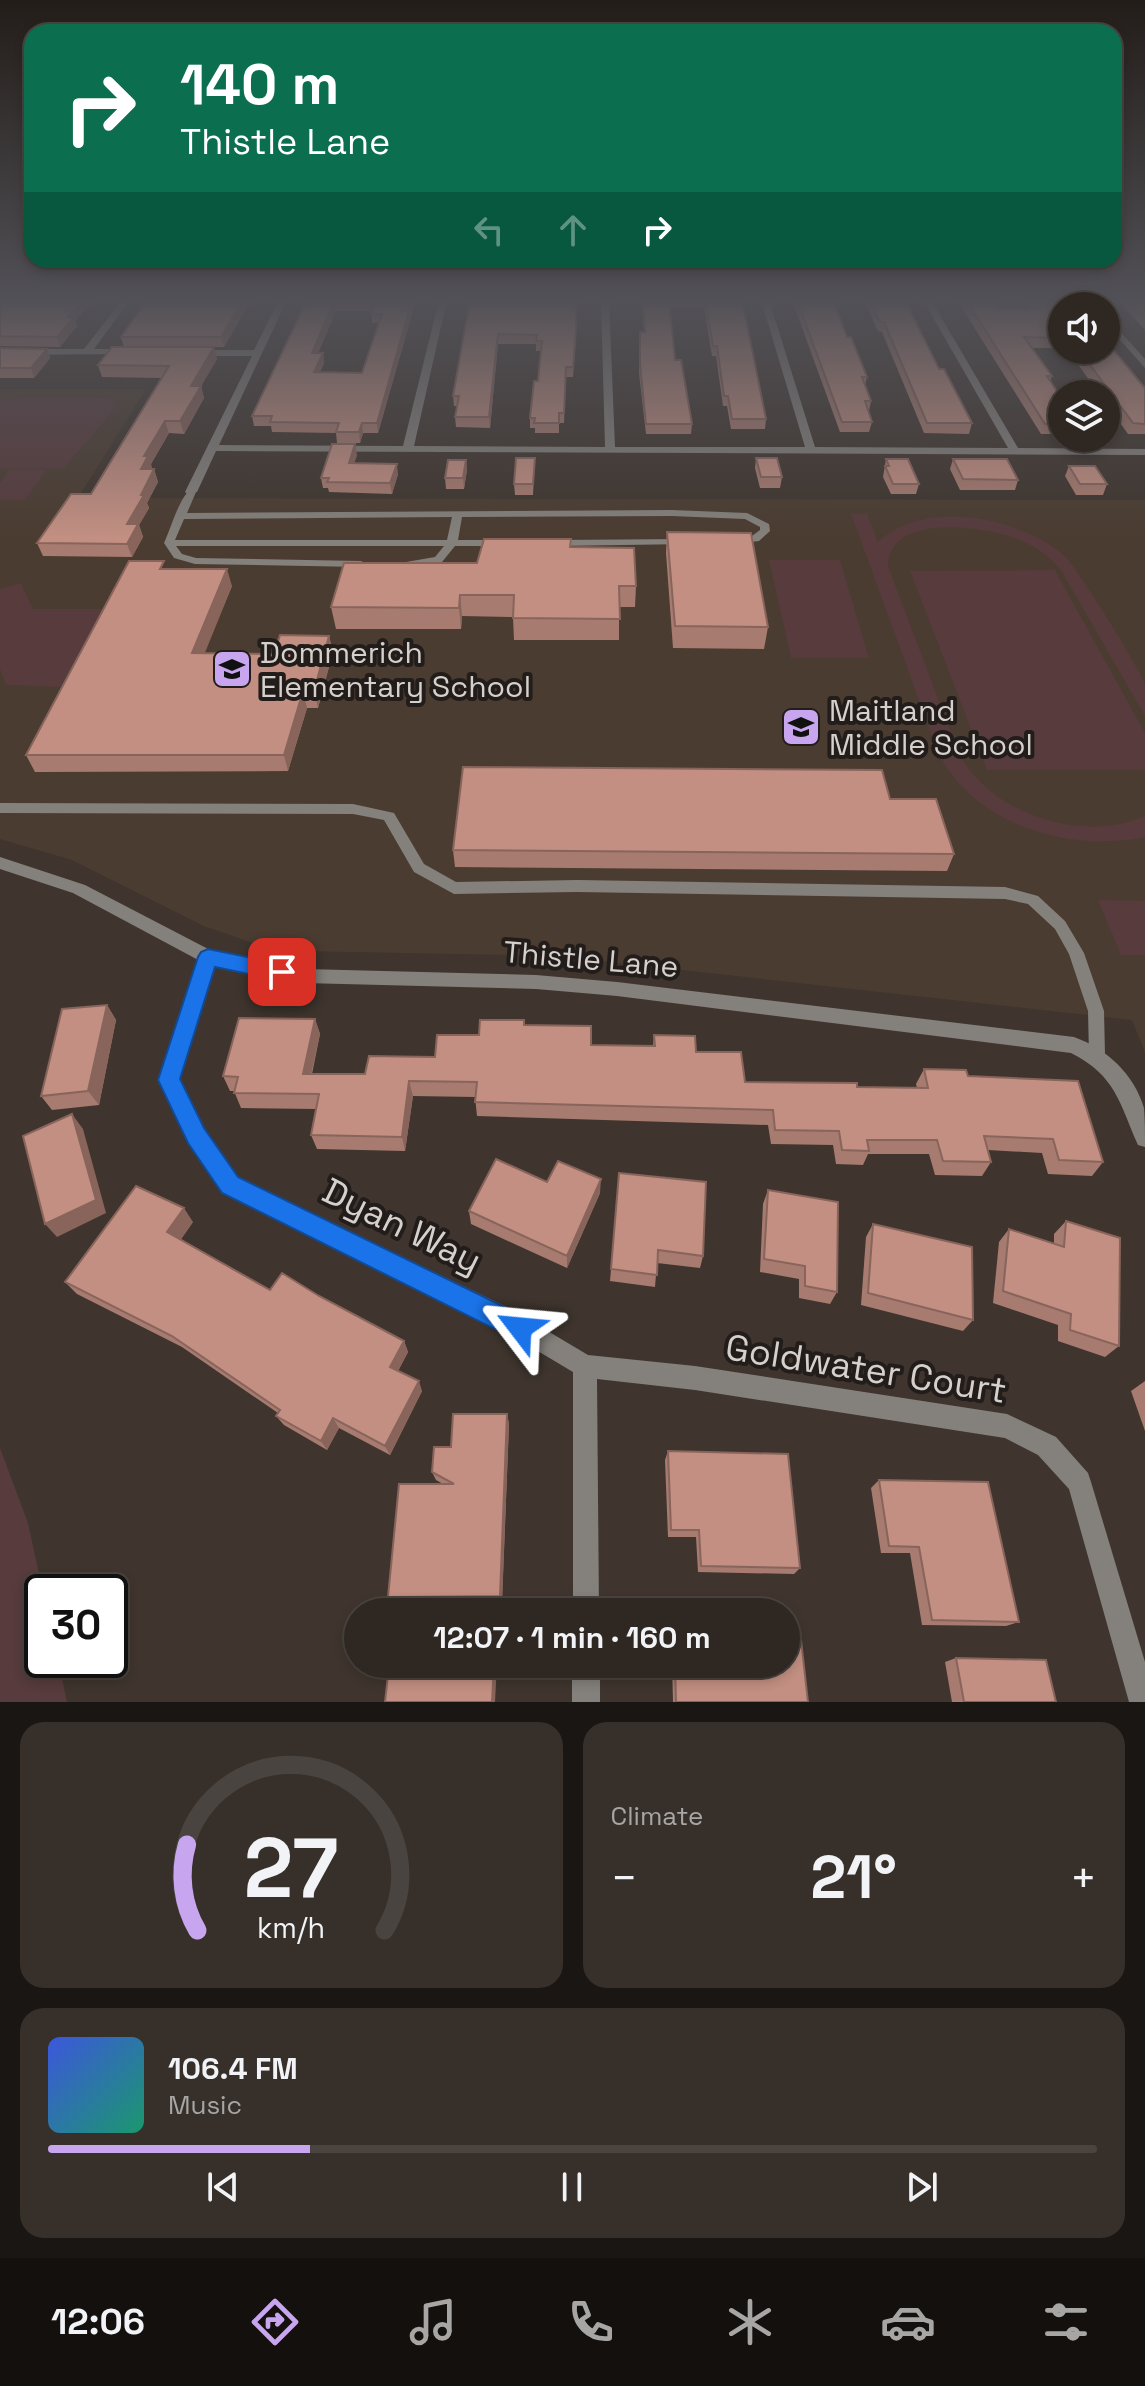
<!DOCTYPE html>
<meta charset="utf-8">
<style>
:root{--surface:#2f2822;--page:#37302a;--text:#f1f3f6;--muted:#a7a6a5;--line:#4a4440;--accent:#c8a6ef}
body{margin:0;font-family:"Space Grotesk",sans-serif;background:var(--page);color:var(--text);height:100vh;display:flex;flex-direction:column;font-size:30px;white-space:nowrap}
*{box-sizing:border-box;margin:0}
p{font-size:26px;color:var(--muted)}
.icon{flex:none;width:44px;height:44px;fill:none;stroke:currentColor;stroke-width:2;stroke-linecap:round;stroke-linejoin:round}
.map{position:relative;height:1702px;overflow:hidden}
.panel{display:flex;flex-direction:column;gap:20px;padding:20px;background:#1a1613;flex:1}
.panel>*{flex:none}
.guide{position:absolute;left:24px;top:24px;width:1098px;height:244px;border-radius:24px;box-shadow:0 4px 12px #0003,0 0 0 2px var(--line);background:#0b6e4f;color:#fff;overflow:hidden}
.tools{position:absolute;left:1048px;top:292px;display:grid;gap:16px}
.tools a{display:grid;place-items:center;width:72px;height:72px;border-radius:50%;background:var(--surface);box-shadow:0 4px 12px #0003,0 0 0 2px var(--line);font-size:40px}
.speed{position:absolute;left:24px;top:1574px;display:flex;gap:16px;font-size:40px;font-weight:700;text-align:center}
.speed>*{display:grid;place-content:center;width:104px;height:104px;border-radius:50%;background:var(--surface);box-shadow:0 4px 12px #0003,0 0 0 2px var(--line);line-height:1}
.speed .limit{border:4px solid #111;border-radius:12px;background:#fff;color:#111}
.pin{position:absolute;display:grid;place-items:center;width:68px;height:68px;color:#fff;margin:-34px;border-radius:16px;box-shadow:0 4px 12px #0006}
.me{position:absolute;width:88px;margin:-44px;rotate:299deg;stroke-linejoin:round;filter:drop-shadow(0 0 6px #0008)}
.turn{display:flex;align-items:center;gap:28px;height:168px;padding:0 24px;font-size:36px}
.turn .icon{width:104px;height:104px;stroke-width:2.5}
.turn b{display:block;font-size:56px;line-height:68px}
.lanes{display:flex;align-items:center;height:76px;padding:0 24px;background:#0003;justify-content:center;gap:40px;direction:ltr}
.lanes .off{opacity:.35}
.big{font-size:60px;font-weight:700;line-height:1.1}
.panel .card{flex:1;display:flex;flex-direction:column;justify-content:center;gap:12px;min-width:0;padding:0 28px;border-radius:24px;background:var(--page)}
.panel .dial{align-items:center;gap:0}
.dial svg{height:208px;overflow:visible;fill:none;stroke:var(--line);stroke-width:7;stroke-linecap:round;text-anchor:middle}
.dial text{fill:var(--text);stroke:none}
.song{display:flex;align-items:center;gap:24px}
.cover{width:96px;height:96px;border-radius:12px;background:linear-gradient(135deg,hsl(230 70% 55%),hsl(160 70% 35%))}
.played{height:8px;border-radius:4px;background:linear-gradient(90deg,var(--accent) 25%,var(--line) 25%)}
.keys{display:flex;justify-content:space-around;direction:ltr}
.heat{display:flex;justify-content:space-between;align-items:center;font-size:44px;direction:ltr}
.panel .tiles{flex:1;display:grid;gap:20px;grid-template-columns:1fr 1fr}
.card:last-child{grid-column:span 2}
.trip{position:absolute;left:344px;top:1598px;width:456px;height:80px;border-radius:40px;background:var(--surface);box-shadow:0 4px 12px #0003,0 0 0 2px var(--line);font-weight:700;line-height:80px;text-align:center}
.menu{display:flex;height:128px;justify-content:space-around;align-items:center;background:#13100e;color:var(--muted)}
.menu .icon{width:56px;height:56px}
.menu .current{color:var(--accent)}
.menu b{font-size:36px;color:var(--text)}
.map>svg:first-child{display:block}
</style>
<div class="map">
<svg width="1145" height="1702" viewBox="0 0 1145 1702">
<rect width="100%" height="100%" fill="#3f352e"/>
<path fill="#4b3c31" d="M0,389H146L78,498L1145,500V1052L1132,1020L556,956L300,951L253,943L204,926L72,860L0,839Z"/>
<path fill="#573b3d" d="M29,397L109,398L118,405L64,468H0V401Z
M9,470H46L25,500H0V483Z
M851,514H867L878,542C924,498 1021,517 1065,556C1076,567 1143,672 1145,685C1145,695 1145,706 1145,716L1062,572C1050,556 1035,546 1017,539C985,526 889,512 888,566L958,751C989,814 1082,844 1145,816V837C1070,853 973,825 938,752Z
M769,560H840L869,658H791Z
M1055,570L1145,733V770H987L910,571Z
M21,583L33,609H103L62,687L6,685L0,669V589Z
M1098,900L1145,901V955H1121Z
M0,1448L28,1523L43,1592L42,1660H58L67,1702H0Z"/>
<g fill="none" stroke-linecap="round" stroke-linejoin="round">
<path fill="#84817c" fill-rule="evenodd" d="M191,489L196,492L187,513L672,510L747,513L769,524L770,531L759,541L735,544L731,543V539L752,536L760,530V527L745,519L672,516L462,517L458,540H502L507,543L502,546H455L442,562L410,567L406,566V562L435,557L444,546H176L182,554L196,558L361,561L366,564L361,567L195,564L174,558L164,543C171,528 179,498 191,489ZM452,517L447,540H175L184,519Z
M686,539L690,540V544L555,546L550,543L555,540Z
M0,803L353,804L394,813L424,864L456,882L577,880L1005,887L1038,896L1065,921L1084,953L1104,1011L1105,1055L1103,1060L1097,1062L1091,1060L1089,1055L1088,1011L1069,954L1055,929L1028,904L1005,899L577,892L454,894L414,872L384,820L353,814L0,813Z"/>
<path fill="#84817c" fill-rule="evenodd" d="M122,300H130L94,349H126L131,352L129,354L0,355V349H84Z
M279,300H287L219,445L403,446L439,300H447L414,446L605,447L601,300H609L615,447H805L761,300H769L815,447L1008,448L923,300H931L1018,448L1145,449V455L216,451L197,492L187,494L185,492L252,356H194L189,353L194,350H254Z
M1086,300H1094L1099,306H1091Z
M1106,316L1145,359V368L1106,324Z
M208,950L214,952L217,957L179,1080L203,1128L237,1178L507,1307L588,1355L695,1366L1007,1414L1056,1437L1088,1473L1091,1482L1145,1662V1702H1129L1069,1489L1038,1455L1005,1438L695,1390L597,1379L599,1612H573V1372L491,1323L223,1192L189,1142L159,1080L199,957L202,952Z
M572,1664H600V1702H572Z"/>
<path fill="#84817c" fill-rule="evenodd" d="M0,857L85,885L212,951L260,962L304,969L536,975L617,982L1074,1037C1107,1049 1134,1074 1144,1108C1145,1120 1145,1135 1145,1147L1138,1145C1119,1102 1116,1076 1071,1053L617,996L536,989L304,983L260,976L202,962L73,893L0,869Z"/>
</g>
<path fill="#a77b70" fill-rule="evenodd" d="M0,300H93L75,321L77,326L60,347L0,346Z
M147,300H251L224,347H198L217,359L201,386L204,398L184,434L169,433L151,464L152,469H154L158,482L147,503L149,508L139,525L143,537L132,557L43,556L37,543L91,494L162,378L102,377L98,365L124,347L121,337Z
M307,300H416L378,433H363L360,443H337L336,433L272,432L271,426H254L252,416ZM336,311H372L371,314L372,323H379L362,373L320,372L324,363L323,353H318Z
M576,300V338L573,377H566L564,423H559V433H535V428H530V418L538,381L541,351H536V344H498L490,428L456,427L455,417L457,406H454L453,396L467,317Z
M642,300H742L766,419L765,429H731L727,406H723L716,356H712L704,307H670L675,360L692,424L691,434H646L639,373L640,332H644Z
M792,300H833L847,337L867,377L865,385L871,401L869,411H868L872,422L869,432H840Z
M864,300H905L939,369L972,423L969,434L924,433L882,332L878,331Z
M957,300H992L997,308H1031L1025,300H1071L1062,306V348H1031L1052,376L1050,381L1062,399V434H1041Z
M1118,300H1145V330Z
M0,348L47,349L50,358L34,378H0Z
M1068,350H1106L1145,388V434H1128L1106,403V394H1099Z
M357,455L354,463L398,474L392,494L329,492L328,488H323L321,478Z
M535,458L533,495H515L514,484Z
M756,458L782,477L780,488H760L755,468Z
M886,459L919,484L916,494H891L883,477Z
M953,459L1018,480L1015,490H960L950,469Z
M466,460L467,470L464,489H446L445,478Z
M1069,466L1107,484L1103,495H1076L1065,476Z
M667,532L768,627L764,649L673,648L666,553Z
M571,547L636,586L635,607H619V640H514L513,617L462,616L461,629H336L331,607L477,563Z
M167,569L232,586L204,653L274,654L329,636L333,652L318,708H307L288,771L35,772L26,755Z
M890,799L954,854L947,871L455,867L453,850Z
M107,1005L116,1020L99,1105L52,1110L41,1096Z
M315,1019L320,1034L312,1074H365L435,1057L479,1035L524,1025L591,1045L653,1046L654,1035L696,1052L745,1082L857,1087L917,1088L916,1084L924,1069L968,1076L1103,1162L1092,1176L1048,1174L1042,1153L988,1150L991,1162L982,1176L935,1175L929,1154H868L863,1165L836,1164L833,1145L771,1144L768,1125L477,1116L475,1097L413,1096L405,1151L317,1149L311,1135L316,1109L241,1108L234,1091H230L223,1076Z
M619,1173L703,1256L700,1268L657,1263L655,1287L610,1281Z
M768,1190L837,1292L830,1304L799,1298V1279L760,1272L763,1204Z
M600,1193L567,1268L471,1224L469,1211Z
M1066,1221L1119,1346L1105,1357L1058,1341V1325L993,1303L999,1242L1009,1229L1054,1244V1234Z
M193,1222L181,1239L270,1290L319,1296L404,1341L408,1352L398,1371L422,1391L390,1455L339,1428L327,1450L284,1425L276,1416L278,1413L182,1347L77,1294L65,1282Z
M873,1224L973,1320L963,1331L861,1305L866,1237Z
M1145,1381V1431L1131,1391Z
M507,1414L509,1424L502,1602H393L388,1597L443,1484L436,1480L432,1472L451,1447Z
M668,1451L800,1568L794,1574L698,1572L696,1537H668L665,1460Z
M879,1480L1019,1622L1006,1626L922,1625L910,1553H881L871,1488Z
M956,1658L1056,1702H952L945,1662Z
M672,1664H786L808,1702H673Z"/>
<path fill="#88645b" d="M83,300H93L75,321L77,326L60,347L57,337L68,317Z
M243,300H251L224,347L221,337Z
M412,300H416L378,433L377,423Z
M334,301L336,311L314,363L312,353Z
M498,334V344L490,428L489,417Z
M214,347L217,359L201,386L204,398L184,434L180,421L191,386Z
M47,349L50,358L34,378L31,368Z
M323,353L324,363L315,382L314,372Z
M165,421L169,433L151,464L152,469H141L144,456Z
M362,423L363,433L360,443L359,432Z
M355,444L357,455L351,473L349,463Z
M466,460L467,470L464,489L463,478Z
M397,464L398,474L392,494L390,483Z
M154,469L158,482L147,503L149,508L139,525L143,537L132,557L127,544V524L141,495Z
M227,569L232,586L198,670L192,653Z
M460,595L462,616L461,629L459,608Z
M329,636L333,652L318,708L314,691Z
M303,691L307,708L288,771L284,755Z
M107,1005L116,1020L99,1105L88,1091Z
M315,1019L320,1034L308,1088L303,1074Z
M409,1081L413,1096L405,1151L402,1137Z
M72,1114L83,1129L106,1213L57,1237L45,1224Z
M601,1179L600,1193L567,1268V1256Z
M184,1208L193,1222L177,1245L167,1232Z
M404,1341L408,1352L395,1377L390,1367Z
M419,1381L422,1391L390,1455L385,1446Z
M507,1414L509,1424L502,1602L500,1596Z
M333,1418L339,1428L327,1450L321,1441Z
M494,1664H497L495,1702H492Z"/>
<path fill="#c28f82" stroke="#88645b" stroke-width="2" fill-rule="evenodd" d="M0,300H83L68,317H74L57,337L0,336Z
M147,300H243L221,337H121Z
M307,300H412L377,423H362L359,432H336L339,423L270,422L272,416H252ZM334,301L375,302L371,314H382L362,373L314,372L323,353H312Z
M477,300H576V329L573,367H566L564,413H559V423H534L535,418H530L534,381H538L542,341H536L537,335L498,334L489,417H455L459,396H453L467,317L470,302H477Z
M643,300H669L675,360H681L692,424H646L640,364V332H645Z
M705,300H742L766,419H732L728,396H724L717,346H713Z
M797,300H833L847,337H851L867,377H862L871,401H865L872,422H842Z
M869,300H905L939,369H944L972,423H927L884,322H880Z
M966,300H992L997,308H1041L1035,300H1071L1077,306H1062V338L1024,337L1052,376H1047L1062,399V424H1045Z
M1130,300H1145V316Z
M1106,341L1145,388V424L1133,423L1079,350H1106Z
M112,347H214L191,386H201L180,421H165L144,456H148L141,469H154L141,495H144L127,524H138L127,544L37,543L71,494H91L169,366L98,365Z
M0,348L47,349L31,368H0Z
M332,444H355L349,463L397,464L390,483L327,482L329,478H321Z
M516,458H535L533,484H514Z
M756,458H777L782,477H761Z
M886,459H908L919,484H893L885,466H889Z
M953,459H1007L1018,480L963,479Z
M448,460H466L463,478H445Z
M1069,466H1095L1107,484H1080Z
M667,532L751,533L768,627L675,626Z
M484,539H571L570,547L634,548L636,586H619L620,619L513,618L514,595H460L459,608L331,607L344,563H477Z
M129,561H164L160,569H227L192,653L274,654L280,635L329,636L314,691H303L284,755H26Z
M463,767L882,770L890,799H936L954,854L453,850Z
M107,1005L88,1091L41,1096L62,1009Z
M239,1018L315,1019L303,1074H365L369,1056L435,1057L437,1035H479L480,1020H524V1025L591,1026V1045L655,1046L654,1035L695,1036L696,1052H741L745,1082L857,1083V1087L928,1088L924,1069L966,1070L968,1076L1078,1081L1103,1162L1059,1160L1053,1139L984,1136L991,1162L943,1161L937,1140H867L869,1151L842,1150L839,1131L775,1130L773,1110L475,1102L477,1082L409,1081L402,1137L311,1135L319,1094L234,1093L238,1077L223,1076Z
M72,1114L96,1200L45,1224L23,1136Z
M496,1159L547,1182L558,1161L601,1179L567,1256L469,1211Z
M619,1173L706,1182L703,1256L658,1250L657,1275L611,1269Z
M136,1186L184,1208L167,1232L270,1290L282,1273L319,1296L404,1341L390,1367L419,1381L385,1446L333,1418L321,1441L276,1416L280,1410L172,1336L65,1282Z
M768,1190L838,1202L837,1292L805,1286V1266L764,1259Z
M1066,1221L1120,1238L1119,1346L1070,1330L1071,1314L1003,1291L1009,1229L1064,1247Z
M873,1224L972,1247L973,1320L868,1293Z
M453,1414H507L500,1596L388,1597L399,1484H454L432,1472L434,1447H451Z
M668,1451L788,1454L800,1568L701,1566L699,1530H671Z
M879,1480L988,1482L1019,1622L932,1620L919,1547L889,1546Z
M786,1630L800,1631L808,1702H676L675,1664H786Z
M956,1658L1046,1660L1056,1702H964Z
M415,1664H494L492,1702H385L389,1666H414Z"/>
<linearGradient id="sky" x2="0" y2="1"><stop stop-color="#231d19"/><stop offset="0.56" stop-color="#525157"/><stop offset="1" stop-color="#525157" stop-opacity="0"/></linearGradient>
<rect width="1145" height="538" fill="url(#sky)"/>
<path fill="#1a73e8" stroke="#114b97" stroke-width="2" d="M208,949L282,964L289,967L292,972L289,978L282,981L215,967L180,1079L204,1128L238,1177L529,1319L533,1328L529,1337L520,1341L511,1337L222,1193L188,1143L158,1080L198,957L201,952Z"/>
<defs>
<symbol id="school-square" viewBox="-11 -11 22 22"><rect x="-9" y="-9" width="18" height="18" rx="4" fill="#c8a6ef" stroke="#221d1a"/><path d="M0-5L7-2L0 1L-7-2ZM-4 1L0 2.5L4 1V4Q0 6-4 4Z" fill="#111"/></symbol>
</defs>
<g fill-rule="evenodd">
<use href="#school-square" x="210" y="647" width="44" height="44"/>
<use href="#school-square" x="779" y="705" width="44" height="44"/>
</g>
<g text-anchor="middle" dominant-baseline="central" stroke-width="8" stroke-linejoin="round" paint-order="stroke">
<g font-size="30" fill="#d6d0cc" stroke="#221d1a" text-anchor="start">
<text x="260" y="652">Dommerich<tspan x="260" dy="34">Elementary School</tspan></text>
<text x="829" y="710">Maitland<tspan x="829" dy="34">Middle School</tspan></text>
</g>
<g font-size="30" fill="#d6d0cc" stroke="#221d1a">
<text transform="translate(591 959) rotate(5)">Thistle Lane</text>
</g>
<g font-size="36" fill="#d6d0cc" stroke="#221d1a">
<text transform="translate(402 1226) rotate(26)">Dyan Way</text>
<text transform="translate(866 1369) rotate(9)">Goldwater Court</text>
</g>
</g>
</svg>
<div class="tools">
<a><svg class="icon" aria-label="sound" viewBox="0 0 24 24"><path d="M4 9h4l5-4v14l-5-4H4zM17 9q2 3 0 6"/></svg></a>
<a><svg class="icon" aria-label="layers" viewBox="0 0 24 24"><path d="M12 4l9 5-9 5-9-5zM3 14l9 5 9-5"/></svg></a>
</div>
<div class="speed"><div class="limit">30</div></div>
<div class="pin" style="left:282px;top:972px;background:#d93025"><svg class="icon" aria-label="arrive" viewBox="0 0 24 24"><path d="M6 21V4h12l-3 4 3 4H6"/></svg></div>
<svg class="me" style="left:520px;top:1328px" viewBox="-20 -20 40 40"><path d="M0-17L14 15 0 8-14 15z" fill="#1a73e8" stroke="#fff" stroke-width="4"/></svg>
<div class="trip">12:07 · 1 min · 160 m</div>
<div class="guide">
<div class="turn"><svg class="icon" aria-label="right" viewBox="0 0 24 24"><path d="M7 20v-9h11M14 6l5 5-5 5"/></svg><div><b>140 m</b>Thistle Lane</div></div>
<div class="lanes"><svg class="icon off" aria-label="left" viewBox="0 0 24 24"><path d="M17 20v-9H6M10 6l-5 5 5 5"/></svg><svg class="icon off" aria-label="ahead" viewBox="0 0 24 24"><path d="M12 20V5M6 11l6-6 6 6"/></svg><svg class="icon" aria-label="right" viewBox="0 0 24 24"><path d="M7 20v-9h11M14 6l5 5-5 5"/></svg></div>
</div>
</div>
<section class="panel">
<div class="tiles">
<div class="card dial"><svg viewBox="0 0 100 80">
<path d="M14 69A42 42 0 1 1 86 69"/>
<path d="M14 69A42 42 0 0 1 10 36" stroke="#c8a6ef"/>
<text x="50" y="56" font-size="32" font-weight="700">27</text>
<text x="50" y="72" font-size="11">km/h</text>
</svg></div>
<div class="card"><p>Climate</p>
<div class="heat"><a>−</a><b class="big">21°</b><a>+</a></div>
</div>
<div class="card">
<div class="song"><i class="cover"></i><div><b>106.4 FM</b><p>Music</p></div></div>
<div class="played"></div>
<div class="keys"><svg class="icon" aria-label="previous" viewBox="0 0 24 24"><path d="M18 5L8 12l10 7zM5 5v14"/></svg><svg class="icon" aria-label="pause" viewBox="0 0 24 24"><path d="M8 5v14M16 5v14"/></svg><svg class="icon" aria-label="next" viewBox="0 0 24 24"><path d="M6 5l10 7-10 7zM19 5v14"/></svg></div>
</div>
</div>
</section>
<nav class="menu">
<b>12:06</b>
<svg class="icon current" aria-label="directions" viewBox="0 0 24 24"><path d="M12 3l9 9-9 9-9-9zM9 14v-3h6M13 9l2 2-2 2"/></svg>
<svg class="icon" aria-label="music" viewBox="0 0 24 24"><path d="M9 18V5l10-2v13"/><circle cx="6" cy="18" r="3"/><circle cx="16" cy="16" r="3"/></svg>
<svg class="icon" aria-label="phone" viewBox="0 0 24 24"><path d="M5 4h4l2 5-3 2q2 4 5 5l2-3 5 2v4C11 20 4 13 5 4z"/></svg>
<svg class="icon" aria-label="climate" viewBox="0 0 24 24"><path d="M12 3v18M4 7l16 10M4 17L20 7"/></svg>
<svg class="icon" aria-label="car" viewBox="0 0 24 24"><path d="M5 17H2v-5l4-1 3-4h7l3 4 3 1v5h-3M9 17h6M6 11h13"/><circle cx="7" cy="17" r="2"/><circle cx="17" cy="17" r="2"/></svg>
<svg class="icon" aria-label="filters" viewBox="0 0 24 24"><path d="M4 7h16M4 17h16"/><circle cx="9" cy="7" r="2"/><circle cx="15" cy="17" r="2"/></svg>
</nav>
